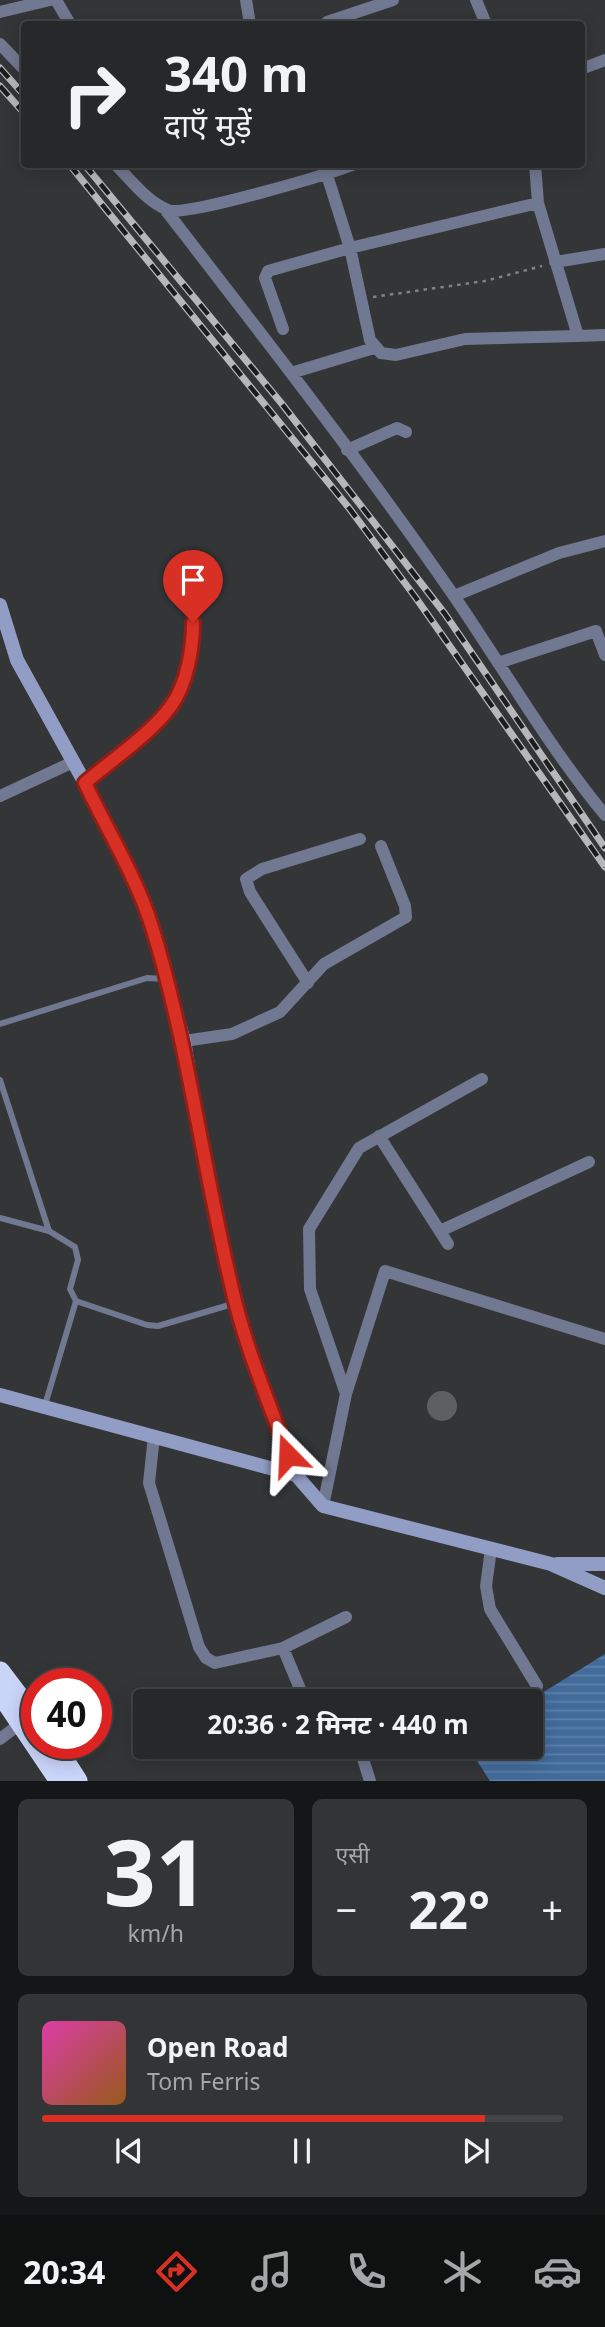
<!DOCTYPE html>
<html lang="hi">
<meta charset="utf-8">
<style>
:root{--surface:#262829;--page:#323435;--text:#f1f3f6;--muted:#a4a6a8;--line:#424446;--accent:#d93025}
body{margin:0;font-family:"Noto Sans","Noto Sans Devanagari",sans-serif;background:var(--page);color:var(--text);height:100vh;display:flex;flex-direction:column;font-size:26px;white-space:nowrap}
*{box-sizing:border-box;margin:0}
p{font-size:23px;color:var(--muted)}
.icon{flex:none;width:38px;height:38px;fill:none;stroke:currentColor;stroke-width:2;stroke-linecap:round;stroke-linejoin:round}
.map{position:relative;height:1781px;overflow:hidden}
.drawer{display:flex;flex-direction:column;gap:18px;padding:18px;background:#151617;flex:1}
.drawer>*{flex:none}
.guide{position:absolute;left:21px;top:21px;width:564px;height:147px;border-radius:7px;box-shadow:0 4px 18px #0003,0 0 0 2px var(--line);background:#262829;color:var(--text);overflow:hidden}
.speed{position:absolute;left:21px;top:1668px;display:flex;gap:14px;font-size:35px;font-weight:700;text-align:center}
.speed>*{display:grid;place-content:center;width:91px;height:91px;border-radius:50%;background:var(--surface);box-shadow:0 4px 18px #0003,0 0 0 2px var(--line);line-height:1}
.speed .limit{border:10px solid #d22;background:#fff;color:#111}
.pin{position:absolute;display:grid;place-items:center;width:60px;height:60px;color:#fff;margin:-72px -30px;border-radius:50% 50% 50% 0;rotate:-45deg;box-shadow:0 0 7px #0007}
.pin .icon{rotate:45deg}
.me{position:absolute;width:77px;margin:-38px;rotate:339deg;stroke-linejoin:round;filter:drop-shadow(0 0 5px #0008)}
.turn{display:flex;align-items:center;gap:24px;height:147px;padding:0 28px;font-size:32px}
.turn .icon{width:91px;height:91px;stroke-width:2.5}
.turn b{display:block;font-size:49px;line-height:60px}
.big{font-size:52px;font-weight:700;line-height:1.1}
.drawer .widget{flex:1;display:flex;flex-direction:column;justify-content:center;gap:10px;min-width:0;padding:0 24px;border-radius:10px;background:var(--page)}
.drawer .dial{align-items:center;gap:0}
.dial b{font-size:91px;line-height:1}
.song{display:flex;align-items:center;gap:21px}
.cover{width:84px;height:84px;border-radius:10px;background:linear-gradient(135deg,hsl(320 70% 55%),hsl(30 70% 35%))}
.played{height:7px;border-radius:4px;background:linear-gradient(90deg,var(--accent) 85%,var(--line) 85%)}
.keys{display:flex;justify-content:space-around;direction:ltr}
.heat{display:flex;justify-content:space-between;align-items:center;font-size:38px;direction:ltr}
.drawer .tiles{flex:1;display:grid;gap:18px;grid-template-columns:1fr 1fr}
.widget:last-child{grid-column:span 2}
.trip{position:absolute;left:133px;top:1689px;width:410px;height:70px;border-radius:7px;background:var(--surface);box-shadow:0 4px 18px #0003,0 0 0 2px var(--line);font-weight:700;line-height:70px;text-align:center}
.dock{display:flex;height:112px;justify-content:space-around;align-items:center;background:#0f1010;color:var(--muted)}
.dock .icon{width:49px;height:49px}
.dock .current{color:var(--accent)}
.dock b{font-size:32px;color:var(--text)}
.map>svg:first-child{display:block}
</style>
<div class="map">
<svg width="605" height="1781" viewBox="0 0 605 1781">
<defs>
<pattern id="water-rules" width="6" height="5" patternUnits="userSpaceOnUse" patternTransform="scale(1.75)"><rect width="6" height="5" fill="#426b9a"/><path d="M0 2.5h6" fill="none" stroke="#5e80a9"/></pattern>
</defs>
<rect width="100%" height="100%" fill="#333537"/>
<path fill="url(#water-rules)" d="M605,1654V1781H490L468,1747L530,1746L529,1701Z"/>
<path fill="#5e5f62" d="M427 1406a15 15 0 1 1 30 0a15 15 0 1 1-30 0Z"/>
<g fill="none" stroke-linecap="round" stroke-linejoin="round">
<path stroke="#818284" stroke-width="2.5" stroke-dasharray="3.5 5" stroke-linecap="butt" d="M373,297L485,281L542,266"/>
<path stroke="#717891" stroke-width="6" d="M85,783C113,759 147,736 170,708C199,672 192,618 186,577
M0,1024L147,978L165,979
M0,1080L49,1231L75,1247L78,1260L70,1289L76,1301L147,1325L158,1326L236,1303
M0,1218L49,1231
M45,1405L76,1301"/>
<path stroke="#717891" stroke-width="12" d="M56,0L70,24
M246,0L250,24
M476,0L486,24
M0,12L50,0
M327,22L393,0
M0,44L24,69
M581,69L605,60
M115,164C131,180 147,202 168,210C186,217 329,174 355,164
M535,164L538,203L578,336L605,335
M327,175L350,248L538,203
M164,208C263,336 362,463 454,596C504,669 548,746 605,815
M555,262L605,254
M283,329L265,278L268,271L350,248L370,340L381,353L396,355L465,339L578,336
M291,373L374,348
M347,450L397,428L406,432
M454,596L559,553L605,541
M498,663L596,631L605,655
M0,796L73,762
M308,983L250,892L246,879L262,869L360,839
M184,1041L232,1034L280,1012L324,964L406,917L405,906L381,846
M379,1136L448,1244
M440,1231L589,1162
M346,1394L385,1271L605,1339
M154,1436L149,1483L199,1647L206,1658L215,1663L283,1648L305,1701
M323,1506L346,1394L310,1289L309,1229L359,1148L482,1079
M491,1549L486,1586L490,1609L537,1686
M283,1648L346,1617
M0,1739L21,1723
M359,1746L370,1781"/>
<path stroke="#929dc5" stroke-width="14" d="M0,605L17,660L85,783L132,877L151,925L184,1041L200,1138L236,1303L255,1368L296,1475
M0,1395L296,1475L323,1506L551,1564L605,1588
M557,1564H605"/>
<path stroke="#cad5fa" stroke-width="21" d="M0,1672L22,1701
M0,1692L60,1781
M59,1753L77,1781"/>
<defs>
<path id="rail" d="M0,68L24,95
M0,86L24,113
M69,164L349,508L416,598L605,867
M84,164L282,404L445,614L605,848"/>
</defs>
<use href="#rail" stroke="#b6b7b9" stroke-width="7"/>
<use href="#rail" stroke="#1c1c1d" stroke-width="4.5" stroke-dasharray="13" stroke-linecap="butt"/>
</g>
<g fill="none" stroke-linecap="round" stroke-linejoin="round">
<defs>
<path id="route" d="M193,622C193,648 187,684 171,706C151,734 111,760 85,783C107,830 136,876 152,927C190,1050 204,1179 236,1305C249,1356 270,1405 288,1455"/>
</defs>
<use href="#route" stroke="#8d1f18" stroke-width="18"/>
<use href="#route" stroke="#d93025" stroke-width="12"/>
</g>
</svg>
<div class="speed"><div class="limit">40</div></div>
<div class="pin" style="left:193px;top:622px;background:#d93025"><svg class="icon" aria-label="arrive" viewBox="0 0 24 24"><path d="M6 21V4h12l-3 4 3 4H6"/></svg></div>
<svg class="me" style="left:288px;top:1455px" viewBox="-20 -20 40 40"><path d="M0-17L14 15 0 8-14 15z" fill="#d93025" stroke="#fff" stroke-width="4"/></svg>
<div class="trip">20:36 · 2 मिनट · 440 m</div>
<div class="guide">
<div class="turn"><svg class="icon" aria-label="right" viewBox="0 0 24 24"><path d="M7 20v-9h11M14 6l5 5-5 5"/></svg><div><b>340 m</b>दाएँ मुड़ें</div></div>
</div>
</div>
<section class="drawer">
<div class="tiles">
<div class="widget dial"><b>31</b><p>km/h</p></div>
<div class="widget"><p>एसी</p>
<div class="heat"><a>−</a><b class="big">22°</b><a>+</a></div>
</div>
<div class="widget">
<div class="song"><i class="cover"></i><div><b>Open Road</b><p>Tom Ferris</p></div></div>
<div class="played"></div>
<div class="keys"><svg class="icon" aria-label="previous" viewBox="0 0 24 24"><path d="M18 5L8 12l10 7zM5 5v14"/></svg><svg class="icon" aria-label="pause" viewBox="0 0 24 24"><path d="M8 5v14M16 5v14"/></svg><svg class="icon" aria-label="next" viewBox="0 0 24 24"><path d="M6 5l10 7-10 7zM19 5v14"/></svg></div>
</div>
</div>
</section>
<nav class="dock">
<b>20:34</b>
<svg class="icon current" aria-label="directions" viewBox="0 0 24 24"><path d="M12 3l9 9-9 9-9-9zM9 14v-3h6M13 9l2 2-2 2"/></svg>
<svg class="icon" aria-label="music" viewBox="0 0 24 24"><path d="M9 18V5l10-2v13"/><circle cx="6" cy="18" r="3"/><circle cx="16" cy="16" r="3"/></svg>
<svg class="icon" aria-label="phone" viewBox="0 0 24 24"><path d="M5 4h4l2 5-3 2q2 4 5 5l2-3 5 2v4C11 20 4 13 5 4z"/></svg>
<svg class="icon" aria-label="climate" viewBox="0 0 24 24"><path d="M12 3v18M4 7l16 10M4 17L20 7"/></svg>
<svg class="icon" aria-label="car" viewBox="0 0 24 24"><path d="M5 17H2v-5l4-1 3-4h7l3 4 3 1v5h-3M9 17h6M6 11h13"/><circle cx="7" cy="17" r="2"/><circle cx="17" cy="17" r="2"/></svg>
</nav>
